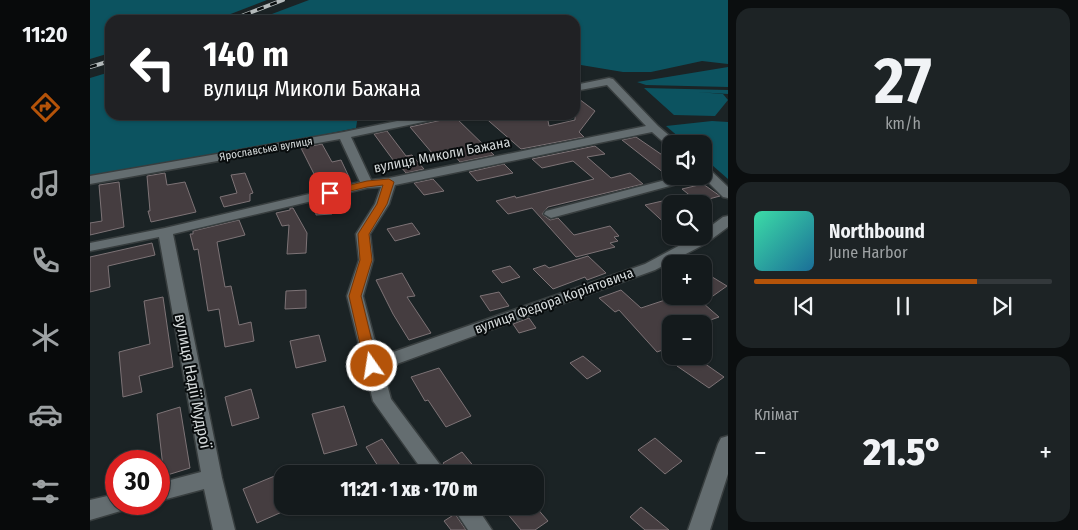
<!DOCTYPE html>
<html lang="uk">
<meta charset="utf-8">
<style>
:root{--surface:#141a1c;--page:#1d2325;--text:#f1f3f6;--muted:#9da1a3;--line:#33383b;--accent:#b45309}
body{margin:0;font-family:"Fira Sans Condensed",sans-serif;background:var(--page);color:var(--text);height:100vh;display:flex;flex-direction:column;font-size:19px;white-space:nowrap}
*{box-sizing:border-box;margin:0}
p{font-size:16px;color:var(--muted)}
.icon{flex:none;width:28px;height:28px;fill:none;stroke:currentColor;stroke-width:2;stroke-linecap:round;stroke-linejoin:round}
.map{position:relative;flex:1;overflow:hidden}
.details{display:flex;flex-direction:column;gap:8px;padding:8px;background:#0b0e0f;width:350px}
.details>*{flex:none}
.hud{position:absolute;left:15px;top:15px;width:475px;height:105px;border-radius:15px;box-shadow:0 1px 4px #0004,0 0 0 1px var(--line);background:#202124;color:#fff;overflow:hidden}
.fabs{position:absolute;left:572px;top:135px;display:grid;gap:10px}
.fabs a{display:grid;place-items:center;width:50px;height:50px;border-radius:10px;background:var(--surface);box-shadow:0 1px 4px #0004,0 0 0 1px var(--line);font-size:25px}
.speed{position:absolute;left:15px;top:450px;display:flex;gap:10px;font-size:25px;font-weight:700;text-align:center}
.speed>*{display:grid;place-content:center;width:65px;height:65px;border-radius:50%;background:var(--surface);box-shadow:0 1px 4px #0004,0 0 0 1px var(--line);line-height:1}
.speed .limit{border:8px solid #d22;background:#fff;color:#111}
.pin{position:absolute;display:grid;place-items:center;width:42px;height:42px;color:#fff;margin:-21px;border-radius:10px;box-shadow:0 2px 8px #0006}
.me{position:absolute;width:55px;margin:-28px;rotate:347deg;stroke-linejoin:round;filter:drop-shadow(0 0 4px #0008)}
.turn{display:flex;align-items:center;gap:18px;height:105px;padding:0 15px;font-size:22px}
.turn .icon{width:65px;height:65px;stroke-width:2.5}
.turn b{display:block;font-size:35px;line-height:42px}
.big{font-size:38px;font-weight:800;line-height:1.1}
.details .card{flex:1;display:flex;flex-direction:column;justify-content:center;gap:8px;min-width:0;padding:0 18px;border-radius:15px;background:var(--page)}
.details .dial{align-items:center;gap:0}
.dial b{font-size:65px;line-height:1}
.song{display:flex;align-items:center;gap:15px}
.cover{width:60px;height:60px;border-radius:8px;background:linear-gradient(135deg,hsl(160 70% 55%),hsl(200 70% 35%))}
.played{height:5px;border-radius:2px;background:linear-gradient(90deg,var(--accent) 75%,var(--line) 75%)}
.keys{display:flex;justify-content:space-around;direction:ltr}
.heat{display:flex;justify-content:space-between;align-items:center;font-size:28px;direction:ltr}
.trip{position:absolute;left:184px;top:465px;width:270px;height:50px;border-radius:15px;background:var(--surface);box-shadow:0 1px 4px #0004,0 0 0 1px var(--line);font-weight:800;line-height:50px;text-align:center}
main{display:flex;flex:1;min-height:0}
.menu{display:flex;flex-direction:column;width:90px;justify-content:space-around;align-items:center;background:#080a0b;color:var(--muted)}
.menu .icon{width:35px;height:35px}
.menu .active{color:var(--accent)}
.menu b{font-size:22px;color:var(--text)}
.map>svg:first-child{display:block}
</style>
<main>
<nav class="menu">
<b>11:20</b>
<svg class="icon active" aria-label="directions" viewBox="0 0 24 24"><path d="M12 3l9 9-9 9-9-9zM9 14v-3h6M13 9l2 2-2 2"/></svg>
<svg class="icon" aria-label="music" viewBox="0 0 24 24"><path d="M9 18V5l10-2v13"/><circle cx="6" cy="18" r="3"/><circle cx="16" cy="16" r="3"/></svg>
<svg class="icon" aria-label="phone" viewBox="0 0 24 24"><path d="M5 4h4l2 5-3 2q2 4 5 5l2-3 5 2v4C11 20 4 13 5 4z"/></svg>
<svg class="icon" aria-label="climate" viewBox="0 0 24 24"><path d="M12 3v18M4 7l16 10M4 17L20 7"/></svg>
<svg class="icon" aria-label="car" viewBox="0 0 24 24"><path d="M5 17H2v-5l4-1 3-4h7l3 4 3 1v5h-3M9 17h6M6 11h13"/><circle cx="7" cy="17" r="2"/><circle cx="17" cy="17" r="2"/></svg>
<svg class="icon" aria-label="filters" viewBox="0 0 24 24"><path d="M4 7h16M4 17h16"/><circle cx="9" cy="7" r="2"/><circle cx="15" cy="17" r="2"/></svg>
</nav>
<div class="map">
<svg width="638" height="530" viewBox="0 0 638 530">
<rect width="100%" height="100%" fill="#1b2325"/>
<path fill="#0c5360" d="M0,0H177L125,20H20V53L0,59Z
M219,0H638V64L612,61L561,72H533L485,64V20H166Z
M638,67V87L556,85L547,82Z
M20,72V115H268L266,128L124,157L0,179V78Z
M554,88L638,90V94L607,92L633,94L638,100L625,116L584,115Z
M622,121L638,122V179L614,158V144H597L576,126Z"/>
<path fill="#453d40" stroke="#7d7376" d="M485,96L505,111L489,132L494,137L431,149L392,115H457L459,126L485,120Z
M360,115H363L404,155L370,162L365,156L348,160L320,127L352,120Z
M297,131L316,156L322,155L334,169L316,173L311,167L309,168L284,134Z
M546,137L581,161V177H579L532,140Z
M232,144L242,162L251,160L259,177L240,180L239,177L227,180L211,148Z
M505,146L515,154L497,157L521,178L540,173L553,184L458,207L452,214L460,220L468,218L484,235L520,226L529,236L524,237L528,241L520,243L525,247L486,257L442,208L418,214L406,201L425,196L426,198L504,179L483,161L452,168L442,159Z
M414,164L423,173L387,181L379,172Z
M75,173L77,185L95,182L106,212L61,222L58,211H60L57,176Z
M155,173L163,193L160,194V201L134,207L130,197L147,193L141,175Z
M343,179L354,191L334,195L324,183Z
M29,182L34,227L0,235V223L12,221L9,185Z
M613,184L630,196L608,202L592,189Z
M581,199V229L555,205Z
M242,202V214L226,215L225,203Z
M200,208H203L217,233L216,253L197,254L199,225L192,226L186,213L200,210Z
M149,220L155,235L127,242L135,287L141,286L149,325L161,322L164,341L135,347L129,309L118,311L108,249L104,250L100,234H103V231Z
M322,223L330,234L305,241L297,229Z
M62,243L65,255L18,266L20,287L0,292V257Z
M498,256L516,273L497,280L495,277L463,289L443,269L455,265L459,268Z
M420,266L430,277L412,283L402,271Z
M614,272L637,286L613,303L629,317L609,324H581V347L567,352L529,310L525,312L509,298L531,290L551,308L587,296H614Z
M312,273L325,296L317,297L341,333L319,340L303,314L286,280Z
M216,290V308L195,309L196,291Z
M409,292L419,306L400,311L390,296Z
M73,297L83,367L49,376L52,392L33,397L29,352L60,344L54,301Z
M439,318L446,328L429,333L423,324Z
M229,335L236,361L206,368L200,341Z
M493,356L511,371L497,379L480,363Z
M601,356H604L634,377L619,388L587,366Z
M349,368L381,416L356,427L338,400L335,401L321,377Z
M161,389L169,418L142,426L135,397Z
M254,406L267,445L234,454L222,414Z
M90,407L100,468L74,476L67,414Z
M565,438L592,461L575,474L548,450Z
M292,439L312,468L300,474H293L276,447Z
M372,452L390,474H362L353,463Z
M192,473V512L167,523L153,489Z
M411,506H445L458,521L445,530H431Z
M551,507L579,530H555L540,517Z
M365,514L376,530H361L354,521Z"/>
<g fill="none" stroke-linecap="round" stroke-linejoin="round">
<defs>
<path id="minor" d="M519,78L523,79L568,126L589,144H581V147H579L562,132L305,185L299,204L280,234L283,260L273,296L289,357L555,264L607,236H614V231L633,217L638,216V227L615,244L565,270L293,369L301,399L357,474H335L283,401L257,296L269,260L266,234L285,204L291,187L277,188L83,234L132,478L145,530H123L114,489L69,501V483L111,472L69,237L0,251V243L75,228L270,182L250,139L0,184V176L254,132L336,115H358L352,118L261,137L281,180L299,178L556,126L517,85L485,91V85Z
M614,167L618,168L638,187V198L633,197L613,177L461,218L454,214L456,211L591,176H614Z
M26,494V504H36L34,510L0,520V500Z
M362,506H386L402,530H378Z"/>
<path id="secondary" d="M638,436V474L620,530H598L628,444L631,438Z"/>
</defs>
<use href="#minor" stroke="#383e3f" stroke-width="3"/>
<use href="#secondary" stroke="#383e3f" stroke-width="3"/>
<use href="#minor" fill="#646d70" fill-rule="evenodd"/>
<use href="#secondary" fill="#646d70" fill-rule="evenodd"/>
<defs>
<path id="rail" d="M141,20L193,0
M0,67L20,61"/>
</defs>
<use href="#rail" stroke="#b5bbbc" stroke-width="4"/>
<use href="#rail" stroke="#080c0d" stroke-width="2.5" stroke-dasharray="7" stroke-linecap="butt"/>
</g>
<path fill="#b45309" stroke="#753606" d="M299,179L304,182L297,204L279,234L282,260L271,296L288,366L286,369H277L275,366L259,296L270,260L268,234L287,204L293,185L277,187L240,196L235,193L236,191L277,181Z"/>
<g text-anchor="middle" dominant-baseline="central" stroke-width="4" stroke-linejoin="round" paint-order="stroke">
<g font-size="11" fill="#d5dadb" stroke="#080c0d">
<text transform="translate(176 149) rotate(-10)">Ярославська вулиця</text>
</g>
<g font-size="14" fill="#d5dadb" stroke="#080c0d">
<text transform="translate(352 155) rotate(-11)">вулиця Миколи Бажана</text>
<text transform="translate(464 301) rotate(-20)">вулиця Федора Коріятовича</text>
</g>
<g font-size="16" fill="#d5dadb" stroke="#080c0d">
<text transform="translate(103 381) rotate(79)">вулиця Надії Мудрої</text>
</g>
</g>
</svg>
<div class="fabs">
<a><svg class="icon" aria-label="sound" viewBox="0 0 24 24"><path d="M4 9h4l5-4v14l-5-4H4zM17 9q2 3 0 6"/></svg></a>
<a><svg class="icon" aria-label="search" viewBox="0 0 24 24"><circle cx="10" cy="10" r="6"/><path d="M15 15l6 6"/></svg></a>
<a>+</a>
<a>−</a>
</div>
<div class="speed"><div class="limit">30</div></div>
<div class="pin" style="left:240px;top:193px;background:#d93025"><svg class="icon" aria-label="arrive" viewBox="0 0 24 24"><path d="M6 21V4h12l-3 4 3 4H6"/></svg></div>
<svg class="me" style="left:282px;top:366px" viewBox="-20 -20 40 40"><circle r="17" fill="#b45309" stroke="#fff" stroke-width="3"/><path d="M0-11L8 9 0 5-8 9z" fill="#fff"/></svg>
<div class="trip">11:21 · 1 хв · 170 m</div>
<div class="hud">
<div class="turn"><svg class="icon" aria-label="left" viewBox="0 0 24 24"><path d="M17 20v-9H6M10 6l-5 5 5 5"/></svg><div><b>140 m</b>вулиця Миколи Бажана</div></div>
</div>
</div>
<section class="details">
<div class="card dial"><b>27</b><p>km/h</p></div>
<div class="card">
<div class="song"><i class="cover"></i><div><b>Northbound</b><p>June Harbor</p></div></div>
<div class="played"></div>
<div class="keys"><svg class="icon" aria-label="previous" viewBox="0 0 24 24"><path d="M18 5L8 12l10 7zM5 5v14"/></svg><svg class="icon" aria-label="pause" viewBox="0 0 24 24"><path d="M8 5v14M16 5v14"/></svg><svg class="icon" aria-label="next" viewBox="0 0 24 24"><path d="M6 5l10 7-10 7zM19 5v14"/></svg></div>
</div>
<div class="card"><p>Клімат</p>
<div class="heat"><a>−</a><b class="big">21.5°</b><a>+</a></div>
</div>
</section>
</main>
